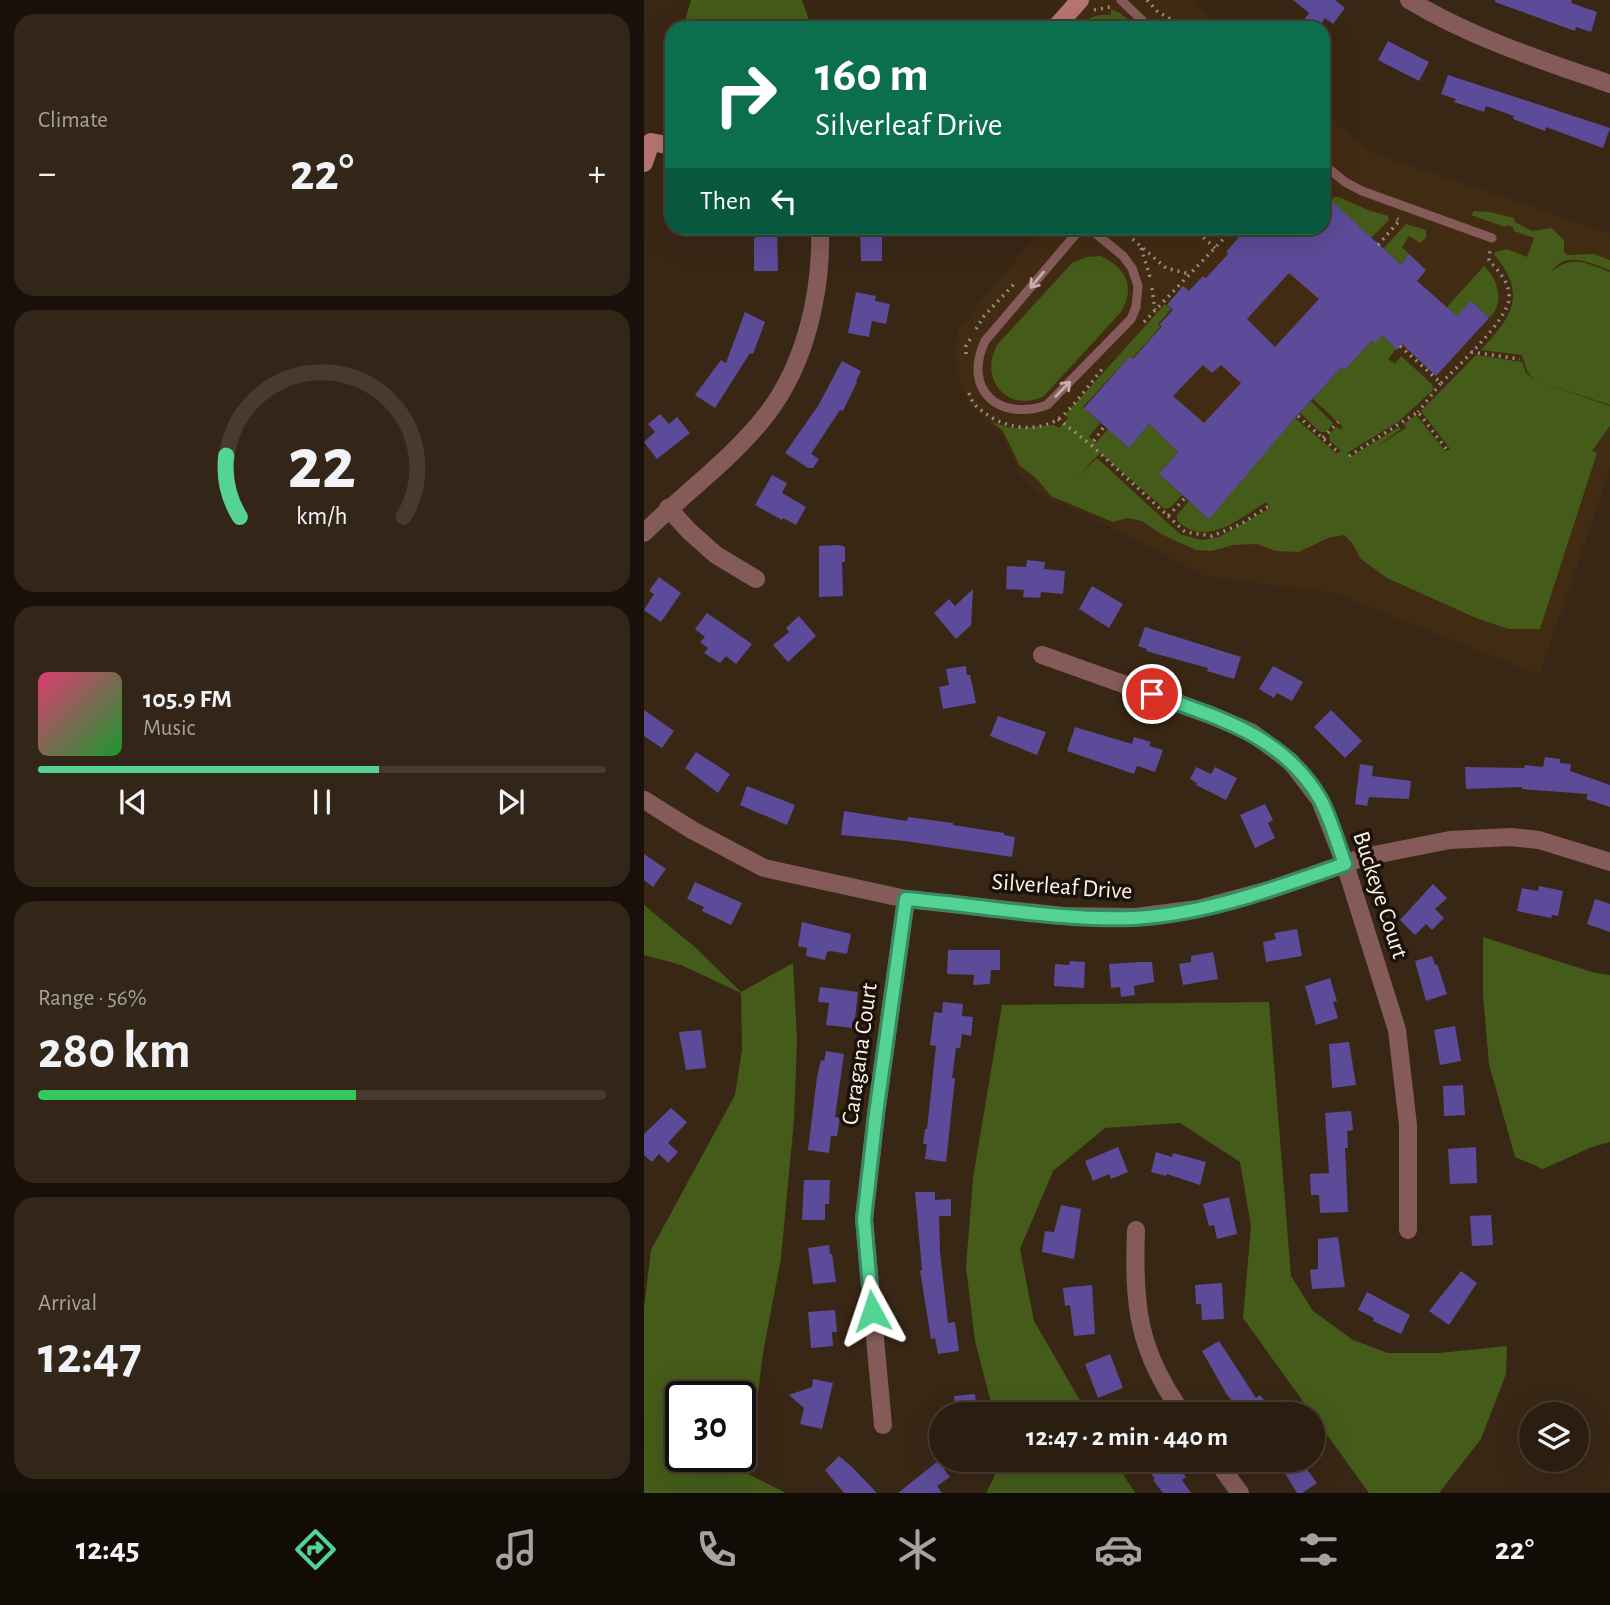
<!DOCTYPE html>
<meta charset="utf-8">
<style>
:root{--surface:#2b1d10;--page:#332619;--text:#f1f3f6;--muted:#a6a29f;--line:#473b30;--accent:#54d395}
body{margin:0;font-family:"Alegreya Sans",sans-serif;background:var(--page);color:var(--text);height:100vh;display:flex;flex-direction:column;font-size:26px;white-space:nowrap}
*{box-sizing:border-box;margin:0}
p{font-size:23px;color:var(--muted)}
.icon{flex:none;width:38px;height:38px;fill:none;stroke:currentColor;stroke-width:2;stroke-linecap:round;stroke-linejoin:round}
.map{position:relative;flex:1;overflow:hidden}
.side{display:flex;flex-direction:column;gap:14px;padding:14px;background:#181009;width:644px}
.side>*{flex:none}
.banner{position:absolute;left:21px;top:21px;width:665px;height:214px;border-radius:21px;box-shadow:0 7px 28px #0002,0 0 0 2px var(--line);background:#0b6e4f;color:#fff;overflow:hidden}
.tools{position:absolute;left:875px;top:1402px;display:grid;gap:14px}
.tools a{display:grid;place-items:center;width:70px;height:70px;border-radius:50%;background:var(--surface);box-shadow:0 7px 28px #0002,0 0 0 2px var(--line);font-size:35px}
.speed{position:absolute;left:21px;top:1381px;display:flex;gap:14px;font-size:35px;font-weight:700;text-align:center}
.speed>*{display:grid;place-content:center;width:91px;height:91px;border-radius:50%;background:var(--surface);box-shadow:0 7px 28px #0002,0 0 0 2px var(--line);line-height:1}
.speed .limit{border:4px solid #111;border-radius:10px;background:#fff;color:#111}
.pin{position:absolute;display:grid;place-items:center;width:60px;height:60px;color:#fff;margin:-30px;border:4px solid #fff;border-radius:50%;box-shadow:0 2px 7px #0007}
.me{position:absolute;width:77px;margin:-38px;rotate:355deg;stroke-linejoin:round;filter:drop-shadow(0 0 5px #0008)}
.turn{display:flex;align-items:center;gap:24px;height:147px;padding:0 35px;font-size:32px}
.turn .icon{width:91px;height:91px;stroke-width:2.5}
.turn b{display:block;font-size:49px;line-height:60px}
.then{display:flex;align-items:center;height:66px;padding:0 35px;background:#0003;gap:14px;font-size:26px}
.big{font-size:52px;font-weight:700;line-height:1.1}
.side .widget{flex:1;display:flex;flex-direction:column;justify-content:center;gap:10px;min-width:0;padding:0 24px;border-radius:21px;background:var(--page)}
.side .dial{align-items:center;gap:0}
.dial svg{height:182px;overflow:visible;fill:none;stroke:var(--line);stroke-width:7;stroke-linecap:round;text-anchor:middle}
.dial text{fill:var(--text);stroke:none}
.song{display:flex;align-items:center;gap:21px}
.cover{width:84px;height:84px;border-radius:10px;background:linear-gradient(135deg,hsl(340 70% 55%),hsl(130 70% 35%))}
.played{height:7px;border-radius:4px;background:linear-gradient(90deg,var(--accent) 60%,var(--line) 60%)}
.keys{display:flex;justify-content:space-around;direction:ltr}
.heat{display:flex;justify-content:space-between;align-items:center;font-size:38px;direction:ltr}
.charge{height:10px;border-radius:5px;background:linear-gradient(90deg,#34c759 56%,var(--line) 0)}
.trip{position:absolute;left:285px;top:1402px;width:396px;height:70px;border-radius:35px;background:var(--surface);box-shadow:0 7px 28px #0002,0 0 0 2px var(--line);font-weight:700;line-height:70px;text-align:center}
.dock{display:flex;height:112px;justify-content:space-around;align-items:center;background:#110c06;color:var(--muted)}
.dock .icon{width:49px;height:49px}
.dock .on{color:var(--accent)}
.dock b{font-size:32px;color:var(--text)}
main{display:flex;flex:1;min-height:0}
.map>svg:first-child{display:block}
</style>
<main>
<section class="side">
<div class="widget"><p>Climate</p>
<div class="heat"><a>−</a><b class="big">22°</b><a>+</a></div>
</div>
<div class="widget dial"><svg viewBox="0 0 100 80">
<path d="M14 69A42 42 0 1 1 86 69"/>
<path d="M14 69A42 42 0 0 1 8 42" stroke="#54d395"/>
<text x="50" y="56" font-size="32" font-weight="700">22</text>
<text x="50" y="72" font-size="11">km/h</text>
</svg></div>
<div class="widget">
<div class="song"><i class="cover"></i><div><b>105.9 FM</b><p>Music</p></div></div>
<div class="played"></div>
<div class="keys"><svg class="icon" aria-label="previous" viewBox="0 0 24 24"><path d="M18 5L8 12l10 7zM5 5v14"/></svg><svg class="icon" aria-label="pause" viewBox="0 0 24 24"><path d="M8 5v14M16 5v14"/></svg><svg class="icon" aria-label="next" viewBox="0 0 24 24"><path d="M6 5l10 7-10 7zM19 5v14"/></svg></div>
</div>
<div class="widget"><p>Range · 56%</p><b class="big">280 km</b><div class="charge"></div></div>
<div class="widget"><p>Arrival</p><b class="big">12:47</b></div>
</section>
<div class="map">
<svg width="966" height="1493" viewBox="0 0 966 1493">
<rect width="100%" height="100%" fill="#392715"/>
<path fill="#422b13" d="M436,0H545L578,28H411Z
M679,113L725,152L966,233V468L896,675L689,593L560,576L442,514L403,499L376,475L357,433L327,407L313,375L311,349L316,326L394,234L395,228H679Z"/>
<path fill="#445b19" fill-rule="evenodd" d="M47,0H158L168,28H39Z
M467,9L476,13L495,28H435C445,17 452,14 467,15Z
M690,197H695L724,210L744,216L745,220L727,238L687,201Z
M830,211L846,212L870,218L871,222L888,231L907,228L920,240V251L923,255L950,254L966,260V270C947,264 923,250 908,271C930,255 941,263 966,272V405L890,380L966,406V426L948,451L953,453L896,629H865L832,618L743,578L717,559L708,543L700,535L684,538L655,552L632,551L613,544L589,545L568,551L552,550L517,534L498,521L483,518L469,522L407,496L391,477L376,466L359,431L348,422C376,433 383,426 410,425L415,428L424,418L421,415L521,304L527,309L514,324L516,327L489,358L486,356L439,407L456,423L445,437L452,443L464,429L485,448L505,424L534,452L515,474L538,495L527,507L521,509L456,453L433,477L453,458L527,526L536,534L546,537L558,540L575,537L626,508L622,502C597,518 561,549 533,520V515L545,501L565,518L651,418L692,453L697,451L686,441L685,434L693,427L696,430L699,427L669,399L697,368L701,370L728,340L738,335L752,349L744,359L751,364L757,356L788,384L789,390L754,422L703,453L706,457L755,427L757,429L732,447L762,428L760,424L772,415L801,451L806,449L777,411L832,355L878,362L882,373L890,379L883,371L878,355L837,350C868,316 884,296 850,254L851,252L863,249L883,257L890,238L870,231L869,227L862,225L861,227L827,215Z
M762,224L782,230V238L776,243L765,236L758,247L765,254L757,265L739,249Z
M457,256C482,268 492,287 477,312L400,396C365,414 334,380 353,345L428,263L443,257Z
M840,266C855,280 861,304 845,318L827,301L774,359L769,352L807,311L803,307Z
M667,401L689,423L683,432H676L656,413Z
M0,905L52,948L97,992L149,963L153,1039L150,1120L137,1258L119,1353L104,1474L142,1493H0V1308L7,1250L91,1095L98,1050L97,993L37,965L0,955ZM37,1396H96V1456H37Z
M839,937L951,973L966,975V1142L948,1147L899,1169L871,1157L845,1064L839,995Z
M625,1002L647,1276L669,1311L709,1340L744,1353H795L863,1346L862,1374L837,1439L795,1493H725L599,1318L607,1226L596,1162L536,1123L461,1128L409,1171L376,1249L390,1321L444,1414H350L331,1341L322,1267L329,1178L358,1005Z
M355,1460H470L491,1493H342L355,1467Z"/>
<path fill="#5c4b99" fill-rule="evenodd" d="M649,0H691L701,8L689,24L681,18L674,28H670L660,20L665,13Z
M851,0H928L927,3L953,12L947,32L932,27L931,31L851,2Z
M744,41L785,62L775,81L734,60Z
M804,75L966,128L959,148L902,127L901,131L869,119L870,116L842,106L840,112L810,102L812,99L797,94Z
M679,193L757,265L765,254L782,270L773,281L813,316L827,301L845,318L792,376L758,344L753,350L738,335L731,343L728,340L701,370L697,368L651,418L565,519L515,474L534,452L505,424L485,448L440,408L486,356L489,359L518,326L515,325L529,310L523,305L539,286L545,291L559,276L562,278L584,254L582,252L603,228H679ZM645,273L675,299L631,347L603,319ZM559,365L568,373L577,365L597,383L560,423L529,396Z
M112,228H133L134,271H110V238H112Z
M216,228H238V261H217Z
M212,292L232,296L231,301L246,304L242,324L228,321L225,337L204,333Z
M101,312L121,322L109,354L106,353L71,408L51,395L77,360L82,363Z
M198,361L217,371L212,381L213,382L199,411L196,410L167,454L175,459L169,468H164L141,453L174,406Z
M16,414L25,424L33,417L46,433L13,459L0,442L11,432L4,424Z
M128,475L143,483L138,493L162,507L152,525L139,518L138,520L111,505Z
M196,545L201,547V562H198L199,596L175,597V546Z
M383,560L401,562L400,569L421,571L419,594L397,592L396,598L379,597L380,590L362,589L363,566L382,567Z
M15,577L37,593L17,622L0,610L10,594L5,591Z
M448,586L479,604L465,628L435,609Z
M329,589L327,625L312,639L290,613L305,599L311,606Z
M63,613L108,644L92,664L82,656L76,663L60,653L64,648L56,642L61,637L51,629Z
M155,616L172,636L144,662L129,645L145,632L142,628Z
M501,627L597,657L590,679L563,671L564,668L502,651L503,649L494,646Z
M322,666L323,675H326L332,703L299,709L295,687L305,685L302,669Z
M629,666L659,682L648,701L633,693L630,698L615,689Z
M0,710L30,731L18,748L0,736Z
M687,710L718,741L701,758L670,727Z
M354,716L402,732L393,755L346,736Z
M431,727L488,744L490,737L507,742L505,746L519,750L511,772L493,766L490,774L423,751Z
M52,752L86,774L74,793L41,768Z
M901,757L916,759V763L927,764L926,771L966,785V807L942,799L944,794L878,789V787L822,789L821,767L880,768L881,765L899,767Z
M716,764L729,766L728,776L767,781L765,799L725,797L723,806L711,804Z
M552,767L567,774L571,767L593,778L582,800L552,785L553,783L546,779Z
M103,786L151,805L143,825L96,805Z
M621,804L629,820L624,823L631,838L611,848L596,815Z
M200,811L263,821L264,817L309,823V825L360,833V835L371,837L368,857L261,841L197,835Z
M0,854L22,869L9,887L0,880Z
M51,882L98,903L87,925L58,911L60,907L43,899Z
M789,884L803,898L791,909L800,918L788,930L782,924L771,935L756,920Z
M895,886L919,891L914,916L908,915L907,918L873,911L878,888L894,891Z
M951,899L966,904V932L943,924Z
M158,922L207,934L203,954L187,951L183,952L181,960L162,956L163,948L154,946Z
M653,929L658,956L622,962L619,942L632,939L630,933Z
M304,950H356V970H347L346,984L329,985L330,975L303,974Z
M569,952L574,979L539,985L535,964L547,962V956Z
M788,956L791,965L793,964L803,994L782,1001L771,961Z
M426,961L441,962L440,988L410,986L411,964L425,965Z
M496,962H508L510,982L490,986L491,995L477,997L476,987L467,988L465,964Z
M686,978L693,1001L689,1002L694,1018L672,1025L661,986Z
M176,987L214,992L210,1028L182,1025L185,1003L174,1002Z
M299,1002L319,1004L318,1016L329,1017L327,1036L318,1034L316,1048H312L308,1078H311L302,1162L281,1159L283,1144H279L281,1129H283L292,1046L286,1045L290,1012L298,1013Z
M811,1026L817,1061L796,1065L790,1030Z
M57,1030L62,1068L42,1070L35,1032Z
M705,1042L712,1085L688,1088L685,1044Z
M182,1051L200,1054L191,1117L196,1118L193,1136H187L185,1153L164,1150L173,1077L177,1060L180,1061Z
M819,1085L821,1115L800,1116L799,1086Z
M27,1108L43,1122L24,1143L34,1152L24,1163L15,1154L8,1162L0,1155V1134Z
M707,1111L709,1130L703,1131L704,1148H701L704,1212L676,1213L675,1195H667L666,1174L685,1173L681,1113Z
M474,1147L484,1172L467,1179L465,1174L449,1181L441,1161Z
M832,1147L833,1183L806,1184L804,1149Z
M512,1152L528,1157L529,1153L562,1162L556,1185L523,1174L522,1176L507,1172Z
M160,1180H186L185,1204H181V1220H158Z
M271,1192H291V1200L307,1199V1216H295L296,1252L304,1323L311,1322L315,1351L294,1354L291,1338L287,1339L276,1271L278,1270Z
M585,1197L593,1234L573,1239L570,1225L565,1226L559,1204Z
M417,1205L437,1209L430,1259L398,1252L401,1231L410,1232Z
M847,1215L849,1245L828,1246L826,1216Z
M694,1237L701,1287L668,1289L666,1270L674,1269V1239Z
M185,1245L186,1254H188L192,1282L169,1284L164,1248Z
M817,1271L833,1283L805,1325L785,1311Z
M578,1283L580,1319L558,1320L557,1304H552L551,1285Z
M448,1285L451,1334L430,1336L426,1305L421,1306L419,1288Z
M723,1292L766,1315L757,1334L729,1321L730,1318L714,1310Z
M191,1310L193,1332H188L189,1346L167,1348L164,1312Z
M575,1341L612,1398L616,1395L631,1414H590L596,1410L583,1395L558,1351Z
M466,1354L479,1388L454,1398L441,1364Z
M169,1379L189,1383L178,1429L156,1424L160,1408L145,1395L168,1387Z
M331,1394L333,1414H312L310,1396Z
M195,1456L208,1467L233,1493H200L181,1470Z
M525,1460H529L542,1477L538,1480L547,1493H519L509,1480L511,1479L507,1473Z
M633,1460H656L673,1483L658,1493H653Z
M294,1461L306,1477L293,1486L298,1493H254Z"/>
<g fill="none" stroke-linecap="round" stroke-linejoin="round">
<path stroke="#9b8b7d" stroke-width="3.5" stroke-dasharray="2 5" stroke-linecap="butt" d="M503,0L513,11L541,28
M450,10L466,7
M549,228L571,248
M478,230L522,268L545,274
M734,245L756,220L753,219
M497,248L506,277
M508,288L511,310
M500,322L590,228
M332,329L340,316L370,284
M756,346L797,383L774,412
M827,352L876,359
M322,354V346L328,336
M797,383C813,367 865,319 865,298C866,282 854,271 845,260L846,249
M325,393C329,407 338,411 350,419C369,429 393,431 413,420C425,413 449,380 460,367
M654,416L694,452
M414,419L447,445
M459,428L447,445L524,516L541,498
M679,438L694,422
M705,456L774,412L803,450
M524,516L541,532L568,536L597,524L625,506"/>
<path stroke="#845b59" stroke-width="9" d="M477,0L506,28
M679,164L701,182L718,191L848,238
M437,228L341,341C318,390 355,422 403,405L487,319L492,307L494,286L488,268L479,256L445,228"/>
<path stroke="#845b59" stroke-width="18" d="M765,0C828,38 897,60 966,84
M24,508L45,531L72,555L112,579
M0,533C40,493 88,459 123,414C162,363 178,291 176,228
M398,655L569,716L607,732L647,762L676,800L701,864L753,1030L764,1125V1230
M0,800L48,830L120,868L262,899L419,916L491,917L554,909L625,890L720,857L806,840L867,837L895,840L966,862
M492,1230C489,1306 494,1351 539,1414
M239,1425L220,1219L232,1114L262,899
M572,1460L596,1493"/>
<path stroke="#b67472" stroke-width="18" d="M411,28L436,0
M0,163L7,142L28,146"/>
</g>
<defs><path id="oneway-shaft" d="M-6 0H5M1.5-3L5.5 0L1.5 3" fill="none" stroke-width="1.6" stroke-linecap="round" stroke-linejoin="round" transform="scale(1.75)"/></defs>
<g stroke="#c8aea7">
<use href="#oneway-shaft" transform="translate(393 280) rotate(130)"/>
<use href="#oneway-shaft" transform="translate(419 389) rotate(-46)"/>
</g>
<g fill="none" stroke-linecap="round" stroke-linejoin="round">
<defs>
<path id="route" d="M228,1311L220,1219L232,1114L262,899C337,905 414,921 490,918C563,914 632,888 701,864C693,843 687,819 676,799C639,735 572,717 508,694"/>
</defs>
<use href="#route" stroke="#378961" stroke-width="18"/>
<use href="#route" stroke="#54d395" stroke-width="12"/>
</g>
<g text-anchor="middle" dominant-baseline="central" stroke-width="7" stroke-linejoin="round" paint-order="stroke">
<g font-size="24" fill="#fff2e7" stroke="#1a120a">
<text transform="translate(418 887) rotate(4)">Silverleaf Drive</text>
<text transform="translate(736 895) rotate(72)">Buckeye Court</text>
<text transform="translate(216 1054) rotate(-82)">Caragana Court</text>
</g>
</g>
</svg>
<div class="tools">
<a><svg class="icon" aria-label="layers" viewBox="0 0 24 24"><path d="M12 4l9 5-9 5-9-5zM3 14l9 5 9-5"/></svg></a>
</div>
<div class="speed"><div class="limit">30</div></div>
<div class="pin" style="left:508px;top:694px;background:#d93025"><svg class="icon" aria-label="arrive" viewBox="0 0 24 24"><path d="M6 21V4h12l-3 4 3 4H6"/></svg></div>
<svg class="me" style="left:228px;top:1311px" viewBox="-20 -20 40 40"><path d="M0-17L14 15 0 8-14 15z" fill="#54d395" stroke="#fff" stroke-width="4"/></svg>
<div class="trip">12:47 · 2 min · 440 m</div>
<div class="banner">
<div class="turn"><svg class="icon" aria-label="right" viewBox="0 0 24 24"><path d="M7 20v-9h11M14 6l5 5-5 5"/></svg><div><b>160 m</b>Silverleaf Drive</div></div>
<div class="then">Then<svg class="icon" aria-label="left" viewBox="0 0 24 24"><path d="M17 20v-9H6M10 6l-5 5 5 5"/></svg></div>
</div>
</div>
</main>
<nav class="dock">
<b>12:45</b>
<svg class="icon on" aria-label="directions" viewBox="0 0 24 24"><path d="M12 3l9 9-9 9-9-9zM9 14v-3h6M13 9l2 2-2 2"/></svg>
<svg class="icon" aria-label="music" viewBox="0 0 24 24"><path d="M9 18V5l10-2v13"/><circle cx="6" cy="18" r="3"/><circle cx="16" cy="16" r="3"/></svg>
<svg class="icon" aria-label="phone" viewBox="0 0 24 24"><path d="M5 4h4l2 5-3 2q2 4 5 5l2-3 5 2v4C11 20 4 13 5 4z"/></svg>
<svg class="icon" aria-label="climate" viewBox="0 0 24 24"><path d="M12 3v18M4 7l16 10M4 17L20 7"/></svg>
<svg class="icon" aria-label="car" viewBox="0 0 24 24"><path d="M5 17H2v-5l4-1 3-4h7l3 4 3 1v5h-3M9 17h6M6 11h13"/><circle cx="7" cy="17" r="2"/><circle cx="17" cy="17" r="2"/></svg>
<svg class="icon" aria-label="filters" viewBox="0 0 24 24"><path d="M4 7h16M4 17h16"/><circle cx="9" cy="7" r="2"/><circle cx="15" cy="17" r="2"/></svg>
<b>22°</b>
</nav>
